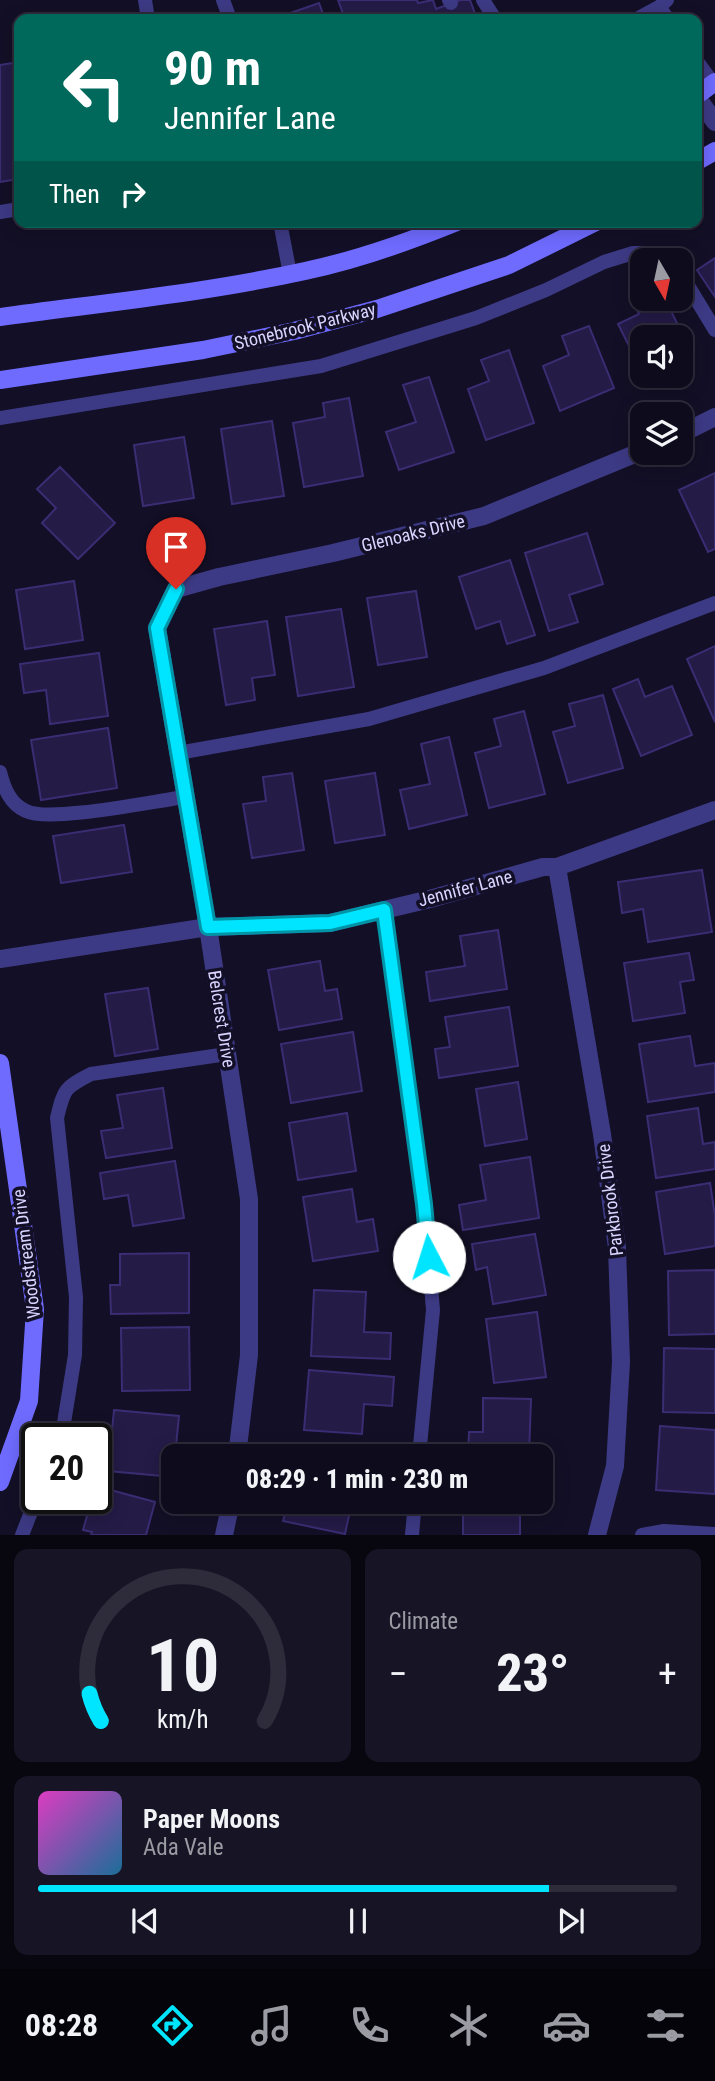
<!DOCTYPE html>
<meta charset="utf-8">
<style>
:root{--surface:#0e0b1c;--page:#171425;--text:#f1f3f6;--muted:#9b9ba3;--line:#2e2b3b;--accent:#00e5ff}
body{margin:0;font-family:"Roboto Condensed",sans-serif;background:var(--page);color:var(--text);height:100vh;display:flex;flex-direction:column;font-size:26px;white-space:nowrap}
*{box-sizing:border-box;margin:0}
p{font-size:23px;color:var(--muted)}
.icon{flex:none;width:38px;height:38px;fill:none;stroke:currentColor;stroke-width:2;stroke-linecap:round;stroke-linejoin:round}
.map{position:relative;height:1535px;overflow:hidden}
.side{display:flex;flex-direction:column;gap:14px;padding:14px;background:#08060f;flex:1}
.side>*{flex:none}
.guide{position:absolute;left:14px;top:14px;width:688px;height:214px;border-radius:14px;box-shadow:0 4px 18px #0003,0 0 0 2px var(--line);background:#00695c;color:#fff;overflow:hidden}
.needle{width:46px;rotate:171deg}
.tools{position:absolute;left:630px;top:248px;display:grid;gap:14px}
.tools a{display:grid;place-items:center;width:63px;height:63px;border-radius:14px;background:var(--surface);box-shadow:0 4px 18px #0003,0 0 0 2px var(--line);font-size:35px}
.speed{position:absolute;left:21px;top:1423px;display:flex;gap:14px;font-size:35px;font-weight:700;text-align:center}
.speed>*{display:grid;place-content:center;width:91px;height:91px;border-radius:50%;background:var(--surface);box-shadow:0 4px 18px #0003,0 0 0 2px var(--line);line-height:1}
.speed .limit{border:4px solid #111;border-radius:10px;background:#fff;color:#111}
.pin{position:absolute;display:grid;place-items:center;width:60px;height:60px;color:#fff;margin:-72px -30px;border-radius:50% 50% 50% 0;rotate:-45deg;box-shadow:0 0 7px #0007}
.pin .icon{rotate:45deg}
.me{position:absolute;width:77px;margin:-38px;rotate:355deg;stroke-linejoin:round;filter:drop-shadow(0 0 5px #0008)}
.turn{display:flex;align-items:center;gap:24px;height:147px;padding:0 35px;font-size:32px}
.turn .icon{width:91px;height:91px;stroke-width:2.5}
.turn b{display:block;font-size:49px;line-height:60px}
.then{display:flex;align-items:center;height:66px;padding:0 35px;background:#0003;gap:14px;font-size:26px}
.big{font-size:52px;font-weight:800;line-height:1.1}
.side .widget{flex:1;display:flex;flex-direction:column;justify-content:center;gap:10px;min-width:0;padding:0 24px;border-radius:14px;background:var(--page)}
.side .dial{align-items:center;gap:0}
.dial svg{height:182px;overflow:visible;fill:none;stroke:var(--line);stroke-width:7;stroke-linecap:round;text-anchor:middle}
.dial text{fill:var(--text);stroke:none}
.song{display:flex;align-items:center;gap:21px}
.cover{width:84px;height:84px;border-radius:10px;background:linear-gradient(135deg,hsl(310 70% 55%),hsl(200 70% 35%))}
.played{height:7px;border-radius:4px;background:linear-gradient(90deg,var(--accent) 80%,var(--line) 80%)}
.keys{display:flex;justify-content:space-around;direction:ltr}
.heat{display:flex;justify-content:space-between;align-items:center;font-size:38px;direction:ltr}
.side .tiles{flex:1;display:grid;gap:14px;grid-template-columns:1fr 1fr}
.widget:last-child{grid-column:span 2}
.trip{position:absolute;left:161px;top:1444px;width:392px;height:70px;border-radius:14px;background:var(--surface);box-shadow:0 4px 18px #0003,0 0 0 2px var(--line);font-weight:800;line-height:70px;text-align:center}
.tabs{display:flex;height:112px;justify-content:space-around;align-items:center;background:#06040b;color:var(--muted)}
.tabs .icon{width:49px;height:49px}
.tabs .active{color:var(--accent)}
.tabs b{font-size:32px;color:var(--text)}
.map>svg:first-child{display:block}
</style>
<div class="map">
<svg width="715" height="1535" viewBox="0 0 715 1535">
<rect width="100%" height="100%" fill="#130f26"/>
<path fill="#241b47" stroke="#3b2d73" stroke-width="2" d="M338,0H417L418,3L433,0L436,9L461,0H470L477,19H345Z
M319,3L325,19H279V17Z
M19,62V179L0,182V65Z
M715,258V297L697,270Z
M642,286V299H665L690,349L681,354V338H642V372L618,324L639,314L629,293Z
M589,326L614,388L560,411L543,366L569,355L562,336Z
M509,350L534,423L486,440L468,389L489,381L481,360Z
M429,377L454,452L399,470L386,432L416,422L403,385Z
M349,398L363,476L304,487L293,423L325,417L323,403Z
M272,421L284,496L232,504L221,429Z
M184,437L194,498L143,506L134,445Z
M60,467L115,523L78,559L42,523L56,508L37,489Z
M715,473V549L708,552L679,490Z
M587,533L603,584L569,595L578,622L549,631L525,553Z
M510,560L535,635L507,644L500,621L476,629L459,577Z
M74,581L83,640L25,649L16,590Z
M416,591L427,657L378,665L367,598Z
M341,609L354,687L298,696L286,617Z
M267,621L275,675L252,678L255,700L226,705L214,629Z
M715,646V722L687,659Z
M99,653L108,716L50,724L46,690L24,693L20,664Z
M638,679L645,697L672,686L692,735L641,756L613,689Z
M603,695L623,768L568,783L553,732L575,726L569,704Z
M524,711L545,794L489,808L475,753L501,746L494,719Z
M108,728L117,788L41,800L31,740Z
M449,737L467,815L409,829L400,790L430,784L421,744Z
M292,773L304,850L252,858L243,804L266,801L263,777Z
M375,773L385,835L335,843L325,781Z
M124,825L132,872L61,883L53,836Z
M702,870L712,932L648,942L643,909L622,913L618,882Z
M498,930L507,989L430,1001L426,972L465,966L460,936Z
M689,953L694,980L680,982L685,1013L633,1021L624,963Z
M320,961L325,991L337,989L342,1019L279,1030L268,970Z
M148,988L158,1049L115,1056L105,994Z
M509,1007L518,1066L439,1078L435,1049L450,1047L445,1017Z
M353,1032L362,1091L291,1103L281,1044Z
M690,1036L695,1066L715,1063V1092L648,1102L639,1044Z
M518,1082L527,1139L485,1146L476,1089Z
M163,1088L172,1148L106,1158L101,1131L123,1128L117,1095Z
M698,1108L703,1144L715,1142V1169L656,1178L647,1116Z
M347,1113L356,1171L298,1180L289,1123Z
M530,1157L539,1218L463,1230L459,1205L486,1200L480,1165Z
M175,1161L184,1218L133,1226L128,1195L104,1199L100,1173Z
M710,1183L715,1216V1246L665,1254L656,1192Z
M352,1189L357,1222L373,1219L378,1251L313,1261L303,1197Z
M535,1234L546,1295L493,1304L487,1267L476,1270L472,1244Z
M189,1253V1313L111,1314L110,1285H120V1254Z
M715,1270V1334L669,1335L668,1271Z
M314,1290L366,1292L364,1332L391,1333L390,1359L311,1356Z
M537,1312L546,1377L494,1383L486,1319Z
M189,1327L190,1390L122,1391L121,1328Z
M664,1348L715,1349V1413L663,1412Z
M309,1370L394,1377L392,1406L364,1404L362,1434L304,1430Z
M483,1398L531,1399L529,1456H468L469,1432H483Z
M114,1410L179,1416L175,1456H173V1477L108,1471Z
M660,1426L715,1430V1494L656,1490Z
M96,1486L155,1502L146,1535H91L92,1532L83,1530L92,1498H96Z
M288,1502H352L345,1534L283,1521Z
M463,1502H520V1535H463Z"/>
<g fill="none" stroke-linecap="round" stroke-linejoin="round">
<path stroke="#3d3a85" stroke-width="14" d="M145,0L148,19
M223,0L230,19
M449,0L451,3
M483,0L495,19
M667,0L659,7L668,19
M637,19L659,7
M696,60L713,83
M0,212L19,209
M280,222L290,274
M681,274L715,330
M0,418L321,366L476,318L546,290L604,262L633,253H653L673,261
M178,753L369,719L544,668L715,603
M0,772C4,788 10,804 26,811C49,823 154,801 185,797
M384,910L424,1204L433,1310L419,1456
M59,1438L63,1429L75,1355L76,1297L57,1118C64,1089 64,1088 91,1074L227,1054
M22,1535L37,1497
M412,1535L415,1502
M642,1535L664,1531L715,1534"/>
<path stroke="#3d3a85" stroke-width="18" d="M696,96L715,122
M681,434L715,417
M557,867L602,1134L617,1248L621,1362L615,1466L597,1535
M0,959L208,927L330,923L430,899L543,867H557L715,810
M237,1456L249,1355V1199L208,927L157,628L176,589L219,577L333,553L484,516L642,451
M224,1535L231,1502"/>
<path stroke="#6f6bff" stroke-width="18" d="M696,96L715,82
M696,162L715,151
M0,317C102,303 205,293 305,271C357,260 408,242 457,222
M0,380L203,350L294,331L377,309L509,265L596,222
M0,1063L35,1309L29,1401L0,1482"/>
</g>
<g fill="none" stroke-linecap="round" stroke-linejoin="round">
<defs>
<path id="route" d="M176,589L157,628L208,927L330,923L384,910L424,1204L429,1257"/>
</defs>
<use href="#route" stroke="#0095a6" stroke-width="18"/>
<use href="#route" stroke="#00e5ff" stroke-width="12"/>
</g>
<g text-anchor="middle" dominant-baseline="central" stroke-width="7" stroke-linejoin="round" paint-order="stroke">
<g font-size="18" fill="#d9d4ff" stroke="#130f26">
<text transform="translate(305 326) rotate(-14)">Stonebrook Parkway</text>
<text transform="translate(413 533) rotate(-14)">Glenoaks Drive</text>
<text transform="translate(465 888) rotate(-15)">Jennifer Lane</text>
<text transform="translate(222 1019) rotate(81)">Belcrest Drive</text>
<text transform="translate(610 1200) rotate(-97)">Parkbrook Drive</text>
<text transform="translate(26 1254) rotate(-97)">Woodstream Drive</text>
</g>
</g>
</svg>
<div class="tools">
<a><svg class="needle" viewBox="-14 -14 28 28"><path d="M0-13l5 13h-10z" fill="#e53935"/><path d="M0 13l5-13h-10z" fill="#9b9ba3"/></svg></a>
<a><svg class="icon" aria-label="sound" viewBox="0 0 24 24"><path d="M4 9h4l5-4v14l-5-4H4zM17 9q2 3 0 6"/></svg></a>
<a><svg class="icon" aria-label="layers" viewBox="0 0 24 24"><path d="M12 4l9 5-9 5-9-5zM3 14l9 5 9-5"/></svg></a>
</div>
<div class="speed"><div class="limit">20</div></div>
<div class="pin" style="left:176px;top:589px;background:#d93025"><svg class="icon" aria-label="arrive" viewBox="0 0 24 24"><path d="M6 21V4h12l-3 4 3 4H6"/></svg></div>
<svg class="me" style="left:429px;top:1257px" viewBox="-20 -20 40 40"><circle r="19" fill="#fff"/><path d="M0-13L10 11 0 6-10 11z" fill="#00e5ff"/></svg>
<div class="trip">08:29 · 1 min · 230 m</div>
<div class="guide">
<div class="turn"><svg class="icon" aria-label="left" viewBox="0 0 24 24"><path d="M17 20v-9H6M10 6l-5 5 5 5"/></svg><div><b>90 m</b>Jennifer Lane</div></div>
<div class="then">Then<svg class="icon" aria-label="right" viewBox="0 0 24 24"><path d="M7 20v-9h11M14 6l5 5-5 5"/></svg></div>
</div>
</div>
<section class="side">
<div class="tiles">
<div class="widget dial"><svg viewBox="0 0 100 80">
<path d="M14 69A42 42 0 1 1 86 69"/>
<path d="M14 69A42 42 0 0 1 9 57" stroke="#00e5ff"/>
<text x="50" y="56" font-size="32" font-weight="700">10</text>
<text x="50" y="72" font-size="11">km/h</text>
</svg></div>
<div class="widget"><p>Climate</p>
<div class="heat"><a>−</a><b class="big">23°</b><a>+</a></div>
</div>
<div class="widget">
<div class="song"><i class="cover"></i><div><b>Paper Moons</b><p>Ada Vale</p></div></div>
<div class="played"></div>
<div class="keys"><svg class="icon" aria-label="previous" viewBox="0 0 24 24"><path d="M18 5L8 12l10 7zM5 5v14"/></svg><svg class="icon" aria-label="pause" viewBox="0 0 24 24"><path d="M8 5v14M16 5v14"/></svg><svg class="icon" aria-label="next" viewBox="0 0 24 24"><path d="M6 5l10 7-10 7zM19 5v14"/></svg></div>
</div>
</div>
</section>
<nav class="tabs">
<b>08:28</b>
<svg class="icon active" aria-label="directions" viewBox="0 0 24 24"><path d="M12 3l9 9-9 9-9-9zM9 14v-3h6M13 9l2 2-2 2"/></svg>
<svg class="icon" aria-label="music" viewBox="0 0 24 24"><path d="M9 18V5l10-2v13"/><circle cx="6" cy="18" r="3"/><circle cx="16" cy="16" r="3"/></svg>
<svg class="icon" aria-label="phone" viewBox="0 0 24 24"><path d="M5 4h4l2 5-3 2q2 4 5 5l2-3 5 2v4C11 20 4 13 5 4z"/></svg>
<svg class="icon" aria-label="climate" viewBox="0 0 24 24"><path d="M12 3v18M4 7l16 10M4 17L20 7"/></svg>
<svg class="icon" aria-label="car" viewBox="0 0 24 24"><path d="M5 17H2v-5l4-1 3-4h7l3 4 3 1v5h-3M9 17h6M6 11h13"/><circle cx="7" cy="17" r="2"/><circle cx="17" cy="17" r="2"/></svg>
<svg class="icon" aria-label="filters" viewBox="0 0 24 24"><path d="M4 7h16M4 17h16"/><circle cx="9" cy="7" r="2"/><circle cx="15" cy="17" r="2"/></svg>
</nav>
